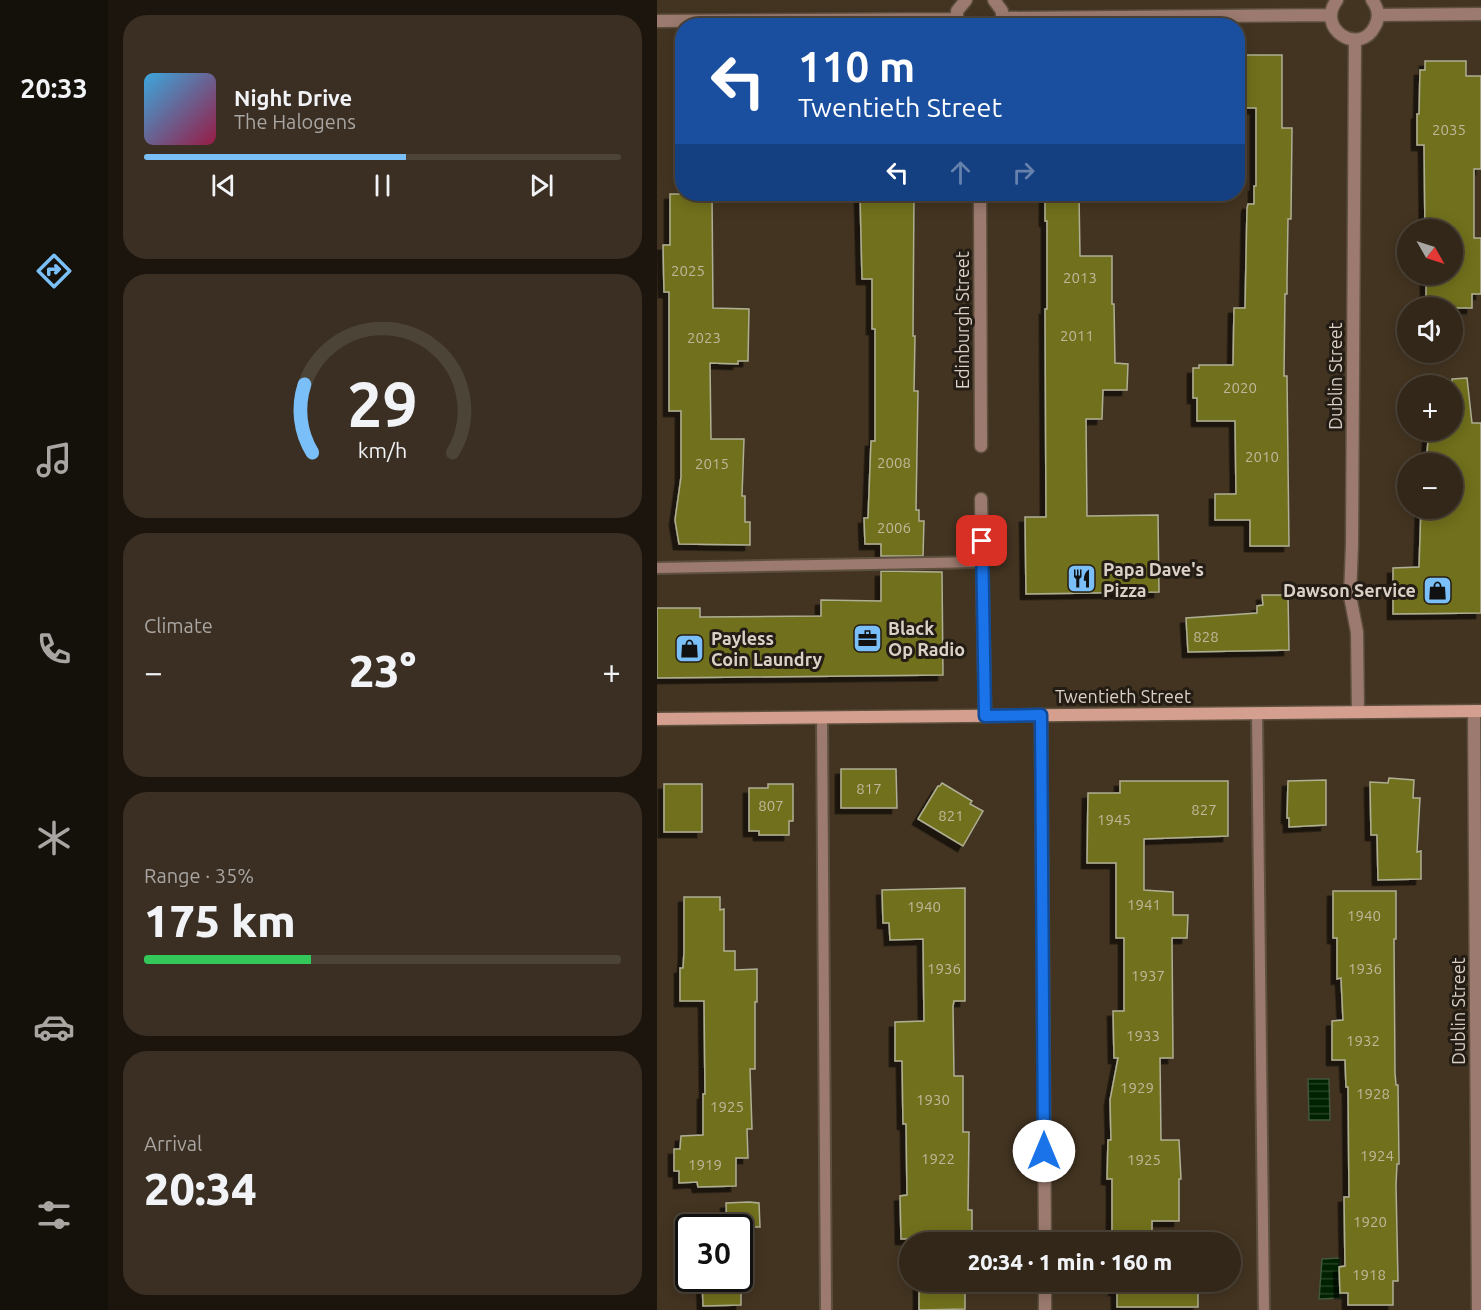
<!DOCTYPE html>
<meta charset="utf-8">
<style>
:root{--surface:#322719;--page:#3a2f22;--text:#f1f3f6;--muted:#a8a5a2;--line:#4d4438;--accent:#7abff8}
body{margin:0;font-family:Ubuntu,sans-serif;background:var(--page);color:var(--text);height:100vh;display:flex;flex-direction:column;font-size:22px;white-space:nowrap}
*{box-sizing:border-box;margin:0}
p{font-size:20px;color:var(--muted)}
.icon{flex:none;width:33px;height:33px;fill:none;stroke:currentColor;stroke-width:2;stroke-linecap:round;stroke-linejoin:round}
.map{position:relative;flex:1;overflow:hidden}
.side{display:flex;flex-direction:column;gap:15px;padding:15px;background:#1c150e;width:549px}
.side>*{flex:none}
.hud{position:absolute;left:18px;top:18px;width:570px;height:183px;border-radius:24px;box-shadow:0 3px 15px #0003,0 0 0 2px var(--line);background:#1a4fa0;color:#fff;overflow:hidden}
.needle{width:39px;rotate:129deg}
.tools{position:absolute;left:740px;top:219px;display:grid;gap:12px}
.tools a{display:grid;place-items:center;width:66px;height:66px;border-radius:50%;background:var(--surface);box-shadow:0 3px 15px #0003,0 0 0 2px var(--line);font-size:30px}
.speed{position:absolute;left:18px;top:1214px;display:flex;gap:12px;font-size:30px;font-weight:700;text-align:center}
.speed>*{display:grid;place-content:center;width:78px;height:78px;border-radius:50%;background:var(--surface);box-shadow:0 3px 15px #0003,0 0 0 2px var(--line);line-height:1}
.speed .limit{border:3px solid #111;border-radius:9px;background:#fff;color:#111}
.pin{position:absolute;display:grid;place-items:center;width:51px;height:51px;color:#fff;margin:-26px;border-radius:12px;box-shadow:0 3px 9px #0006}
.me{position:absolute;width:66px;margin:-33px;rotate:0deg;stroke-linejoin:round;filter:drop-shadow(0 0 4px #0008)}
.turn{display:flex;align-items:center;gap:21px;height:126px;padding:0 24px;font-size:27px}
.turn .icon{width:78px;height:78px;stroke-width:2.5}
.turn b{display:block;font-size:42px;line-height:51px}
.lanes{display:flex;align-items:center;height:57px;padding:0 24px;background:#0003;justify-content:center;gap:30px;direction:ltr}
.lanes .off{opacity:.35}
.big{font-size:45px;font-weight:800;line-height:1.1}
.side .card{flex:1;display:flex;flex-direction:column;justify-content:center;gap:9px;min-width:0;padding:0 21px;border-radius:24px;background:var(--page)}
.side .dial{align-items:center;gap:0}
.dial svg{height:156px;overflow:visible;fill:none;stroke:var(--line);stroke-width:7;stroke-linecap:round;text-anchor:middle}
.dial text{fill:var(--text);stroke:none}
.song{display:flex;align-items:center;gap:18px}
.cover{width:72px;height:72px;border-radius:9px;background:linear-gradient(135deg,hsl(200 70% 55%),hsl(340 70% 35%))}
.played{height:6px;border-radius:3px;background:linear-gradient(90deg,var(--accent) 55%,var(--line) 55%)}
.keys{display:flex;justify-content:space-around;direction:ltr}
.heat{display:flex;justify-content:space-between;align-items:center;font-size:33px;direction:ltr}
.charge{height:9px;border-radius:4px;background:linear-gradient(90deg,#34c759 35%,var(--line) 0)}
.trip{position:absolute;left:242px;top:1232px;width:342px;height:60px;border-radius:30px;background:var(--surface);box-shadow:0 3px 15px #0003,0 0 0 2px var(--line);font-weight:800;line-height:60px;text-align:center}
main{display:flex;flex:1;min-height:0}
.tabs{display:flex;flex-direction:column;width:108px;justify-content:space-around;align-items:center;background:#14100a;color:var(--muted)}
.tabs .icon{width:42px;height:42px}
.tabs .active{color:var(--accent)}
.tabs b{font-size:27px;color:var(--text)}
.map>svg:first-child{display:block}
</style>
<main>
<nav class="tabs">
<b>20:33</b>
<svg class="icon active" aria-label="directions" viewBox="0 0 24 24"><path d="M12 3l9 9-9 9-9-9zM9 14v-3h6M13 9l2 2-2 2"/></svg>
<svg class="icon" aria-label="music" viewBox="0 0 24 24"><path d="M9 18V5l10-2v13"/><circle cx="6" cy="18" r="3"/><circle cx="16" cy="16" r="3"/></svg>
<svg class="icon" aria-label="phone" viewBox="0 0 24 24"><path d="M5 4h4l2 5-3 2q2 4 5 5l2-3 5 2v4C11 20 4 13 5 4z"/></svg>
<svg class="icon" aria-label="climate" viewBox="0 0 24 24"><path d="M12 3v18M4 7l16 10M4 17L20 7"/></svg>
<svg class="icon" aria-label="car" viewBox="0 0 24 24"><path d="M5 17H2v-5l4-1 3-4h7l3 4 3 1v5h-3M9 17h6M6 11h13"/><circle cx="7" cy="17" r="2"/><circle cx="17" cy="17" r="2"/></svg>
<svg class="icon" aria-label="filters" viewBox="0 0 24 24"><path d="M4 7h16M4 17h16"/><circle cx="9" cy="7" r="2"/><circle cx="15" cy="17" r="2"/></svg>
</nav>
<section class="side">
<div class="card">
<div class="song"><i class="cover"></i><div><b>Night Drive</b><p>The Halogens</p></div></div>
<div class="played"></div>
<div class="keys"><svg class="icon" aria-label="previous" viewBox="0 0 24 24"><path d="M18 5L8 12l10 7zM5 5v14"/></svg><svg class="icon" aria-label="pause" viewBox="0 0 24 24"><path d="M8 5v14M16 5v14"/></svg><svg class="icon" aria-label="next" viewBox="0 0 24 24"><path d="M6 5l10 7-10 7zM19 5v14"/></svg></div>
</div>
<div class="card dial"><svg viewBox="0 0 100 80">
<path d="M14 69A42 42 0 1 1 86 69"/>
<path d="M14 69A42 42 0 0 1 10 34" stroke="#7abff8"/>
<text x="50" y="56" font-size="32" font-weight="700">29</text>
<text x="50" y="72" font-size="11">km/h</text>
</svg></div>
<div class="card"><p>Climate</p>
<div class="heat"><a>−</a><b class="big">23°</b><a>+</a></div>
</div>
<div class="card"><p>Range · 35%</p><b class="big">175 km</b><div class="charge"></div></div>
<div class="card"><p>Arrival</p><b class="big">20:34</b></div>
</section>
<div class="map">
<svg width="824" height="1310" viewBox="0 0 824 1310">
<defs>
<pattern id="water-rules" width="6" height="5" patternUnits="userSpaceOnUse" patternTransform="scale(1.5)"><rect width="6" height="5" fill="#020"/><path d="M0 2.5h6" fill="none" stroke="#254124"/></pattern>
<filter id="shadow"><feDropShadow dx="-5.5" dy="5.5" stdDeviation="0" flood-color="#0009"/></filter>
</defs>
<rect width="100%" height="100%" fill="#433421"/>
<path fill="url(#water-rules)" stroke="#42563b" stroke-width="1.5" d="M651,1079H672L673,1120H652Z
M683,1258V1298L662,1299L665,1259Z"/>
<path fill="#716f1d" stroke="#afaf94" stroke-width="1.5" filter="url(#shadow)" d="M580,55H625V128H635L634,219H631L630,281V294H628L627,376H630L632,546H593V520H558V494H579L578,421H540V398H536V368H542V365H576L577,308H588L590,208L591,204H597V186H599V108H580Z
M768,61H809V76H824V169H817V238H824V294H815V308H769V274H795V230H768L767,145H760V114H762L763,70H768Z
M13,194H55L56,308L92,309L91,361H81V364L53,363L54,439H87L85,496H88V522H93V545L22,544L18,520L24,477V411H12V292H7L6,245H13Z
M203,194H257L256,336H258L257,391H261L259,510H262V521H267L266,556H224V544H208L207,518H211L214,441H218V329H215V279H205Z
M388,194H422L423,256H455V304H457L458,363L471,364L470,390H446L445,419H429L430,516L501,515L502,592L369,594L368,517H389L388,309H390V221H388Z
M810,378L815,423H824V613L736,614V568L762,567L764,508H795V464H769L772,430H795V379Z
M224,571L285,572L286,675L0,678V608H43V617L164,616V600L224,601Z
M605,595H631L632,650L531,652L529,618L600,613V606L606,605Z
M184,769H239L240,808H184Z
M732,778L757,780L756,798H763L760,852L764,851V879L721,880L720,835H714L713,782L731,783Z
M669,780V825L632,827V818H630L631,781Z
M463,781H571V836L487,839V890L516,892V915H531L530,938H515L516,1058H503L504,1140H522L524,1179H522V1221H495V1242H455V1179H450L451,1140H454L453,1100L461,1058H457L456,1011H467V938H459V863H430L431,793H463Z
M285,783L315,801L313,804L326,811L306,846L261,819L281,786H283Z
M7,784H45V832H7Z
M111,784H136V821H132V835H102V831H92V788H111Z
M308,888V1001H297L296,1006L297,1076H306V1132H312L311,1210H315V1238L244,1239L243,1196L250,1195L249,1124H246L245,1061H238V1022L267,1021L266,939L233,940L232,923H226L225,890Z
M676,891H739V939H737L738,1073L739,1085H741L742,1164H740L739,1185L741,1281H736V1305H691V1293H683L682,1267L688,1266L687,1197H692L691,1087H689L688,1060H675V1021L686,1020L684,978L680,979V938H676Z
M27,897H63V910L67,909V951H78V970L100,969V1002H98V1069H93L95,1129H90L91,1158H79V1186L41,1187L40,1182L22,1183V1171H17V1149H23L24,1136L46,1135V1094H48L47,1001H23V968H26L27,952Z
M92,1202L102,1203L103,1227H70L69,1203Z
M45,1278H84V1305L46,1306Z
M262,1281H301V1286H308V1309L262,1310Z
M457,1281H526V1285H541V1307H460V1290H457Z"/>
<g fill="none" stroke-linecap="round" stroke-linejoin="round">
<defs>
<path id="lane" d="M0,568L325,562
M600,713L607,1310
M165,717L169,1310"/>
<path id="street" d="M337,0L345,11V26
M680,0C658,29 703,57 718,26C723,17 721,8 715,0
M721,15L824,14
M346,18L674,15
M0,21L299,19
M300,26V11L309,0
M698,40L695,545L693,596L700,632L701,712
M323,194L324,446
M324,499L328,716
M817,711L821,1310
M384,715L388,1242
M388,1281V1310"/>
<path id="secondary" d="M0,719L824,711"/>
</defs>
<use href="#lane" stroke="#5e503f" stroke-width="14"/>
<use href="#street" stroke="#5e503f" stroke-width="15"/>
<use href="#secondary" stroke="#5e503f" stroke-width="15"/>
<use href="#lane" stroke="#9c7a6f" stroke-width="10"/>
<use href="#street" stroke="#9c7a6f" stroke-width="12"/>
<use href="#secondary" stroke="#d49f8e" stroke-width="12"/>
</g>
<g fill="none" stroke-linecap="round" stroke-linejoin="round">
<defs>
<path id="route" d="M325,541L328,716L384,715L387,1151"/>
</defs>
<use href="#route" stroke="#114b97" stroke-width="15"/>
<use href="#route" stroke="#1a73e8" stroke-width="10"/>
</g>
<defs>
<symbol id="restaurant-square" viewBox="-11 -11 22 22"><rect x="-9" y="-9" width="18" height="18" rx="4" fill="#7abff8" stroke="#241d15"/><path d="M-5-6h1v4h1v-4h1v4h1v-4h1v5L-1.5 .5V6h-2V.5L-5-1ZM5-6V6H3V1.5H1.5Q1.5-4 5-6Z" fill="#111"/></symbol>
<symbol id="shop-square" viewBox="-11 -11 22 22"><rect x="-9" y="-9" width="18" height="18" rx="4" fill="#7abff8" stroke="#241d15"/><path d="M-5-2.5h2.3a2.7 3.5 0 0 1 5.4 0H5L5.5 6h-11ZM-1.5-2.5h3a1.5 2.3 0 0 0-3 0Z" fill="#111"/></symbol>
<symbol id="office-square" viewBox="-11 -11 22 22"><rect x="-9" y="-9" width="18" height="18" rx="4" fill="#7abff8" stroke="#241d15"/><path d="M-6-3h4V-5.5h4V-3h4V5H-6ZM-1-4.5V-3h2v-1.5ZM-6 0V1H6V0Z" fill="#111"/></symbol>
</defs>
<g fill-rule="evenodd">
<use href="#restaurant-square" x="408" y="562" width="33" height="33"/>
<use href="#shop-square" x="764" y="574" width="33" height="33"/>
<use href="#office-square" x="194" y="622" width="33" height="33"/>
<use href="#shop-square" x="16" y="632" width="33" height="33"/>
</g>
<g text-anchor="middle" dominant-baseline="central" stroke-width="6" stroke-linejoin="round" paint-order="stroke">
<g font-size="15" fill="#c0b89c">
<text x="792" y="129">2035</text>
<text x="31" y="270">2025</text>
<text x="423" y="277">2013</text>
<text x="420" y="335">2011</text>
<text x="47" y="337">2023</text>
<text x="583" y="387">2020</text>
<text x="605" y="456">2010</text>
<text x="237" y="462">2008</text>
<text x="55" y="463">2015</text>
<text x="237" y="527">2006</text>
<text x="549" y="636">828</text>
<text x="212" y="788">817</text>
<text x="114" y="805">807</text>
<text x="547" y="809">827</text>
<text x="294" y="815">821</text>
<text x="457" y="819">1945</text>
<text x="487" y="904">1941</text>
<text x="267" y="906">1940</text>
<text x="707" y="915">1940</text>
<text x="287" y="968">1936</text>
<text x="708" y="968">1936</text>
<text x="491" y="975">1937</text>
<text x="486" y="1035">1933</text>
<text x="706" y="1040">1932</text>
<text x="480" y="1087">1929</text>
<text x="716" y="1093">1928</text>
<text x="276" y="1099">1930</text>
<text x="70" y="1106">1925</text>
<text x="720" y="1155">1924</text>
<text x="281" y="1158">1922</text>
<text x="487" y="1159">1925</text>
<text x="48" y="1164">1919</text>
<text x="713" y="1221">1920</text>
<text x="712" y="1274">1918</text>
</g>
<g font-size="18" fill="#dbd1c6" stroke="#241d15">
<text transform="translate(305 320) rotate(-90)">Edinburgh Street</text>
<text transform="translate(678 376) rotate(-90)">Dublin Street</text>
<text x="466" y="696">Twentieth Street</text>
<text transform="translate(801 1011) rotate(-90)">Dublin Street</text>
</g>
<g font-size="18" font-weight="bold" fill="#dbd1c6" stroke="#241d15" text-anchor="start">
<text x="446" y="569">Papa Dave's<tspan x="446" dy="21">Pizza</tspan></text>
<text x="759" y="590" text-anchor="end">Dawson Service</text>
<text x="231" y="628">Black<tspan x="231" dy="21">Op Radio</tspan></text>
<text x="54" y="638">Payless<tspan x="54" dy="21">Coin Laundry</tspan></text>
</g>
</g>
</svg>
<div class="tools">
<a><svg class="needle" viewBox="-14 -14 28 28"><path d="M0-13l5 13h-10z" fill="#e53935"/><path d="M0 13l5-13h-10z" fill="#a8a5a2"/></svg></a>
<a><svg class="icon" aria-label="sound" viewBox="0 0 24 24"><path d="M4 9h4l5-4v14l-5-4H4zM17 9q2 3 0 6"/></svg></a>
<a>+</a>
<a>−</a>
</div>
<div class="speed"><div class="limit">30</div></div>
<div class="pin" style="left:325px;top:541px;background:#d93025"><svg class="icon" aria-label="arrive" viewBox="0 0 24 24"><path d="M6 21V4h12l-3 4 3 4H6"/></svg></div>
<svg class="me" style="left:387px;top:1151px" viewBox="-20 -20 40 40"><circle r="19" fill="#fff"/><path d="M0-13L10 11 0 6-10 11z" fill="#1a73e8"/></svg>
<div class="trip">20:34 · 1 min · 160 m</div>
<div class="hud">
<div class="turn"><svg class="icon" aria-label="left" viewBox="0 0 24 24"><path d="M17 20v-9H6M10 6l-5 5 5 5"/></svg><div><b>110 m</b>Twentieth Street</div></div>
<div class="lanes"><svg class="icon" aria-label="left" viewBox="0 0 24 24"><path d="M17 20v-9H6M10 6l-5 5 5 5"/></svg><svg class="icon off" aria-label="ahead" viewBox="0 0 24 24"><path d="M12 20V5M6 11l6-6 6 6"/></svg><svg class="icon off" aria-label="right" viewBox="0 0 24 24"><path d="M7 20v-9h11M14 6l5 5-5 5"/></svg></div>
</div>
</div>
</main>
